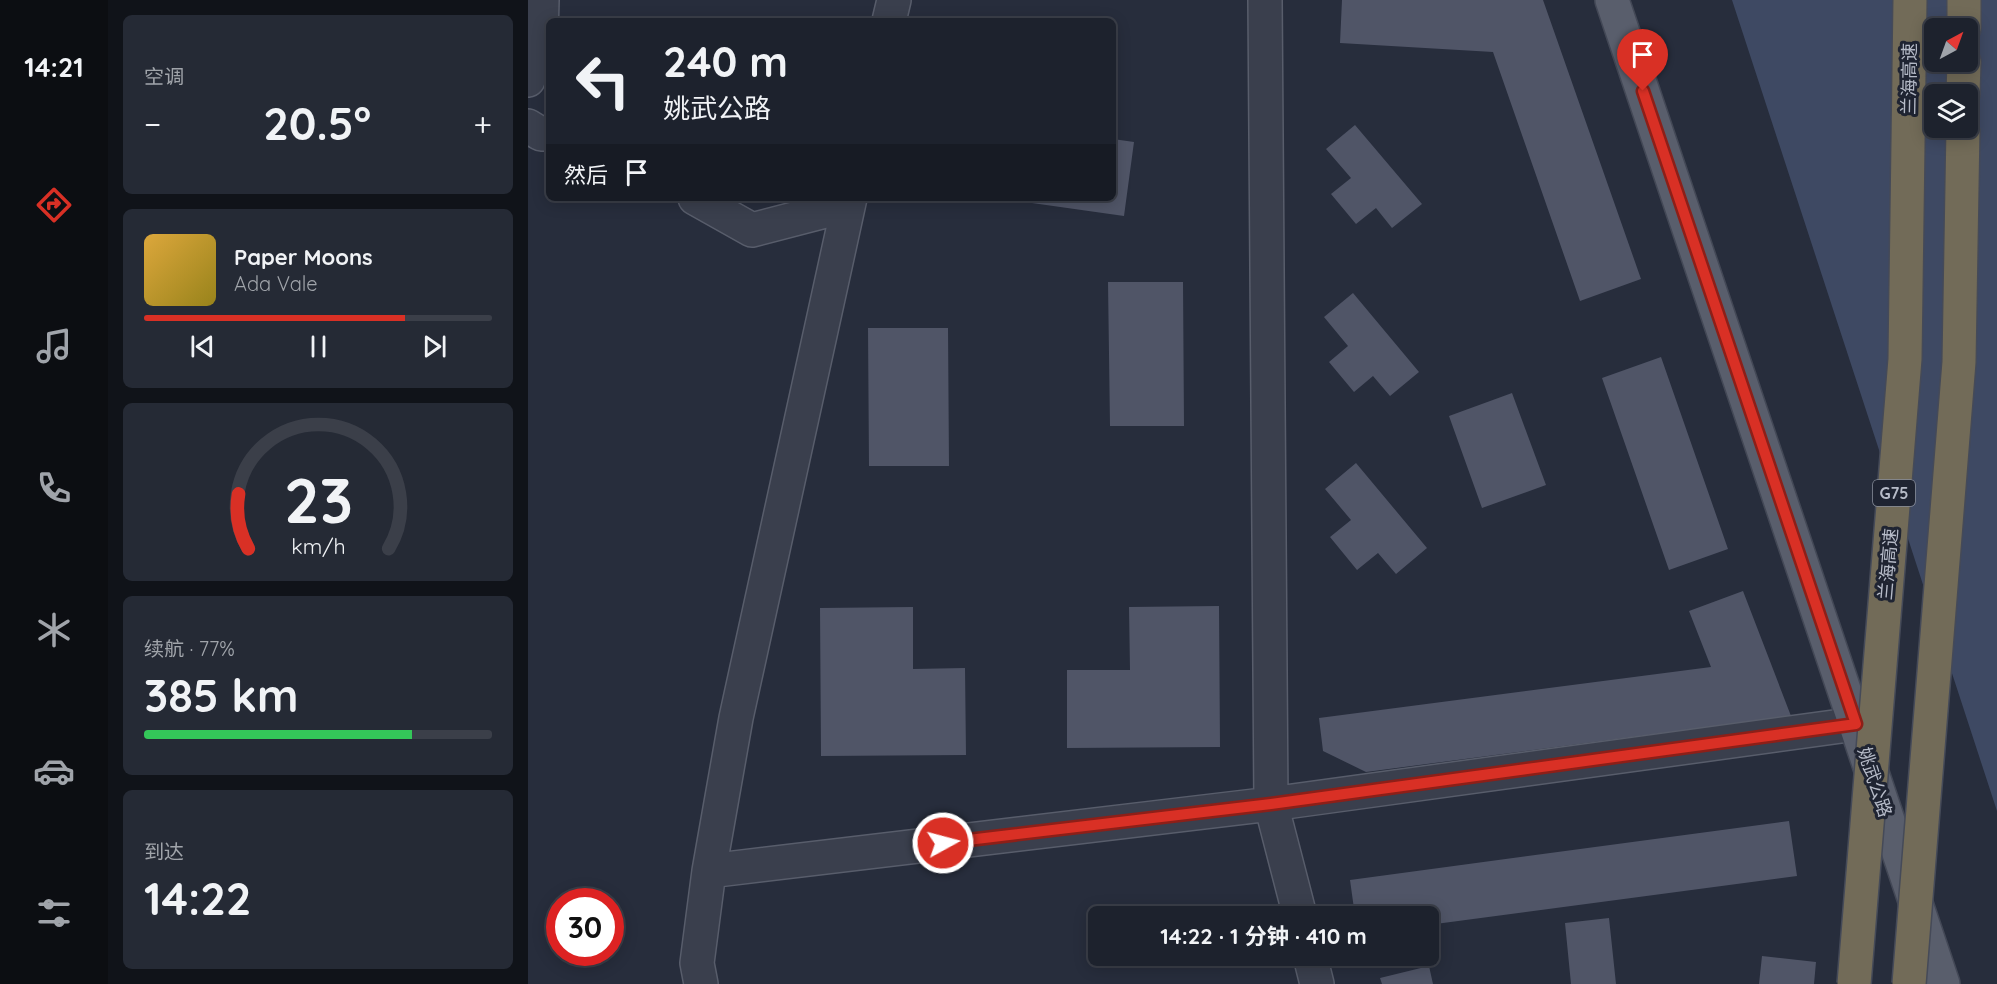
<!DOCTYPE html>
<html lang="zh">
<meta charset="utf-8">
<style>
:root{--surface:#1d222d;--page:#252a35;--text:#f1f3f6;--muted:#a0a4aa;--line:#3b3f49;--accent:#d93025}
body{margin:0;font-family:Quicksand,"Noto Sans SC",sans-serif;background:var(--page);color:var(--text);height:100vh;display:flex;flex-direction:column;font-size:22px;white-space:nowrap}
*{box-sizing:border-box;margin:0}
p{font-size:20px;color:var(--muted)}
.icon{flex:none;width:33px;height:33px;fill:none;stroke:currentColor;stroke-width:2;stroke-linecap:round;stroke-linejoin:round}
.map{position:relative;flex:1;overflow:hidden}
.details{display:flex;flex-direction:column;gap:15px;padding:15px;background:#101319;width:420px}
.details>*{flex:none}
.guide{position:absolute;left:18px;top:18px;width:570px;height:183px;border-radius:9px;box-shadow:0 3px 15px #0003,0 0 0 2px var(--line);background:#1d222d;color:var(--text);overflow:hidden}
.needle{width:39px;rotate:41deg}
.fabs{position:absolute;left:1396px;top:18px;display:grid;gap:12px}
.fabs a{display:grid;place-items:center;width:54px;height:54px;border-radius:9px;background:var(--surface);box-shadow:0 3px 15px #0003,0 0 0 2px var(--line);font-size:30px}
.speed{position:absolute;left:18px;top:888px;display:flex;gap:12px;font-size:30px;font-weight:700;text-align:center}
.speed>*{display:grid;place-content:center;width:78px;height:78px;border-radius:50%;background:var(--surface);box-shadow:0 3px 15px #0003,0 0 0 2px var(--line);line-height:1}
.speed .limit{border:9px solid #d22;background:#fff;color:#111}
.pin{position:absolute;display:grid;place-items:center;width:51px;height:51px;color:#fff;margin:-62px -26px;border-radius:50% 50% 50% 0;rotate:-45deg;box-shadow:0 0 6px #0007}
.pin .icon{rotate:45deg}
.me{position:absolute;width:66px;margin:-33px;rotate:83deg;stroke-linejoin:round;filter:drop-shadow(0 0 4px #0008)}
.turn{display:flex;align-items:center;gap:21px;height:126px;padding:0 18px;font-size:27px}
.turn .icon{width:78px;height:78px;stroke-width:2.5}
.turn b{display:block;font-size:42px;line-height:51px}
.then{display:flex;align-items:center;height:57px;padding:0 18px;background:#0003;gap:12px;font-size:22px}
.big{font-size:45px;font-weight:700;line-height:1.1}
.details .widget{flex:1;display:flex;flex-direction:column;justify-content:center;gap:9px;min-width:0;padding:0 21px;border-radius:9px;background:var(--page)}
.details .dial{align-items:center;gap:0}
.dial svg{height:156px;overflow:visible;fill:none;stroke:var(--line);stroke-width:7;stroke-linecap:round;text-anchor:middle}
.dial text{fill:var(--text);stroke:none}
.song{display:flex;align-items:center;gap:18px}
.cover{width:72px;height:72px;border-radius:9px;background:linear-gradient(135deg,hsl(40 70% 55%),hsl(50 70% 35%))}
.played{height:6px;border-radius:3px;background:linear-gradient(90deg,var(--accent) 75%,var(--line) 75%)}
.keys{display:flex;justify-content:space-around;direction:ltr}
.heat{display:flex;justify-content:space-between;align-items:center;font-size:33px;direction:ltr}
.charge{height:9px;border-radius:4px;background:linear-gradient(90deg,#34c759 77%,var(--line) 0)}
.trip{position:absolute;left:560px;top:906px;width:351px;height:60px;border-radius:9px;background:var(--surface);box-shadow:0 3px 15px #0003,0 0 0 2px var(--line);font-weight:700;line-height:60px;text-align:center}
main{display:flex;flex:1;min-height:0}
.tabs{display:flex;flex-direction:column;width:108px;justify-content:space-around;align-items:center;background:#0c0e12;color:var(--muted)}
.tabs .icon{width:42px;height:42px}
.tabs .current{color:var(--accent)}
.tabs b{font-size:27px;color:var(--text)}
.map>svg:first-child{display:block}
</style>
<main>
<nav class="tabs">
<b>14:21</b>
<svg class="icon current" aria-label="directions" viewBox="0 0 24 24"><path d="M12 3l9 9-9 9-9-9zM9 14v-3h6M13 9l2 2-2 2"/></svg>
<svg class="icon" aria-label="music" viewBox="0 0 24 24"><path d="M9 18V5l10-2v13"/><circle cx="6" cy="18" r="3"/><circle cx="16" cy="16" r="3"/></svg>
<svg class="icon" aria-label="phone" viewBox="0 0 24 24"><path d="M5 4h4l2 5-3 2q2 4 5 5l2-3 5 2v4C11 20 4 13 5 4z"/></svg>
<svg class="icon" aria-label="climate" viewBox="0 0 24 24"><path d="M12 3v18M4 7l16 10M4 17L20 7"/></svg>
<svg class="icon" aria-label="car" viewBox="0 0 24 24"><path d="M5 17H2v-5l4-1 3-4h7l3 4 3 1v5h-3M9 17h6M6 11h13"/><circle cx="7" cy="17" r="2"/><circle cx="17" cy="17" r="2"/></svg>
<svg class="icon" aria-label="filters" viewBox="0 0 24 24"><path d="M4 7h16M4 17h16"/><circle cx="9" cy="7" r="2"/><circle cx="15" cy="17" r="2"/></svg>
</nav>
<section class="details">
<div class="widget"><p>空调</p>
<div class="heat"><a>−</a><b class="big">20.5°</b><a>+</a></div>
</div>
<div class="widget">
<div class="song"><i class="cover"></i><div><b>Paper Moons</b><p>Ada Vale</p></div></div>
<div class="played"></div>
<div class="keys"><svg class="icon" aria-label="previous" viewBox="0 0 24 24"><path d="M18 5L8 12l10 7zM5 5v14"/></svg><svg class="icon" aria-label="pause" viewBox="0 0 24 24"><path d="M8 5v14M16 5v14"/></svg><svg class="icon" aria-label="next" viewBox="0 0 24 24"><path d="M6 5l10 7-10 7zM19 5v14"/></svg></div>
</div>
<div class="widget dial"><svg viewBox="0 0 100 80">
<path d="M14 69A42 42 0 1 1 86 69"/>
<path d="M14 69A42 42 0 0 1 9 41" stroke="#d93025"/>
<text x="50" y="56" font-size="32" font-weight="700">23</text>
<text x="50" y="72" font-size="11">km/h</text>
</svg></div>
<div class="widget"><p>续航 · 77%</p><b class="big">385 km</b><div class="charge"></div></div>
<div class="widget"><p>到达</p><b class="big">14:22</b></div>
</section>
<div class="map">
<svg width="1469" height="984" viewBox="0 0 1469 984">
<rect width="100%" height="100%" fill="#272d3c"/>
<path fill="#3e4963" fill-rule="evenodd" d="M1204,0H1469V811ZM1407,28H1440V62H1407ZM1407,94H1440V128H1407Z"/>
<path fill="#505567" d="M814,0H1015L1113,279L1052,301L965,52L812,43Z
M827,125L894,204L864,228L848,208L828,224L803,194L823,178L798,149Z
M585,139L606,142L596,216L475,199L585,198Z
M580,282H655L656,426H582Z
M825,293L891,372L862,396L845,376L826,392L801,362L820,346L796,317Z
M340,328H420L421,466H341Z
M1133,357L1200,549L1141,570L1074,378Z
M984,393L1018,485L954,508L921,416Z
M828,463L899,548L868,574L850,553L829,570L802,537L823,520L797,489Z
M1215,591L1263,716L838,772L795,751L791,718L1183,667L1161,611Z
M691,606L692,747L539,748V670H602L601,607Z
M385,607V669L437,668L438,755L293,756L292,608Z
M1261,821L1269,876L900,925V916H827L822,880Z
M1081,918L1088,984H1043L1037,923Z
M1234,956L1288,962L1286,984H1231Z
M901,966L905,984H854L852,978Z"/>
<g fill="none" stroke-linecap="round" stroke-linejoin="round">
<defs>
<path id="minor" d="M737,0L743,804L772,916
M361,21L366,0
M0,80L13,38L14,0
M0,126L13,134H21
M167,198L224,230L320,205
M181,871L743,804L1328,724
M782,956L789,984
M173,984L169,963L181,871L208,718L322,198"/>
<path id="major" d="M1084,0L1415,984"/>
<path id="highway" d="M1436,28V0
M1435,94L1436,62"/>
</defs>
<use href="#minor" stroke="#585d6b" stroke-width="36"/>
<use href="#major" stroke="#434856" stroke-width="36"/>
<use href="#highway" stroke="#454a58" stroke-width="36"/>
<use href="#minor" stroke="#3a3f4d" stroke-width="33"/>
<use href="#major" stroke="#595e6c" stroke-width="33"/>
<use href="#highway" stroke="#726b58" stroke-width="33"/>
<defs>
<path id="highway-bridge" d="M1326,984L1377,359L1382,0
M1381,984L1431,362L1435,128"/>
</defs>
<use href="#highway-bridge" stroke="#454a58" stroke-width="36" stroke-linecap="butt"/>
<use href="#highway-bridge" stroke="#726b58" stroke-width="33"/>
</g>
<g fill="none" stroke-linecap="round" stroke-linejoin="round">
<defs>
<path id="route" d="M415,843L743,804L1328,724L1115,91"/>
</defs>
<use href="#route" stroke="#8d1f18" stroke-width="15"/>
<use href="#route" stroke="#d93025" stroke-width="10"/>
</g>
<g text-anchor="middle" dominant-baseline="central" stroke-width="6" stroke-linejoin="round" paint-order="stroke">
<rect fill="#1f2432" stroke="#898e9b" stroke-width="1.5" x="1345" y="480" width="42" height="26" rx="4.5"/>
<g font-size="16" font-weight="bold" fill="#b6bbc8">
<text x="1366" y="493">G75</text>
</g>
<g font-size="18" fill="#b6bbc8" stroke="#1f2432">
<text transform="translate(1381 79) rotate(-89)">兰海高速</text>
<text transform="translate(1360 564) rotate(-85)">兰海高速</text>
<text transform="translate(1347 782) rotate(72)">姚武公路</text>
</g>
</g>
</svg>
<div class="fabs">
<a><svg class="needle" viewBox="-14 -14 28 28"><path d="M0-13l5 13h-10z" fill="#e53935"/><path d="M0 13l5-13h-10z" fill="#a0a4aa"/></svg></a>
<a><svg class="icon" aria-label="layers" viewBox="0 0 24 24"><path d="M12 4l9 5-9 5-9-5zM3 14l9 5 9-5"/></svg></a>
</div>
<div class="speed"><div class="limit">30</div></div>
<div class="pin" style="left:1115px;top:91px;background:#d93025"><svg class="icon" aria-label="arrive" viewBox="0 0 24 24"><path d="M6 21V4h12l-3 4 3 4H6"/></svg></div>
<svg class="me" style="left:415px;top:843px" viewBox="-20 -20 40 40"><circle r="17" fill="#d93025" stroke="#fff" stroke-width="3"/><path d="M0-11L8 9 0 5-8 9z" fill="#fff"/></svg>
<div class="trip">14:22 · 1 分钟 · 410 m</div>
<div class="guide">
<div class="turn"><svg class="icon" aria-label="left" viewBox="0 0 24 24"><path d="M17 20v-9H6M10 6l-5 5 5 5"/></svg><div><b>240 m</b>姚武公路</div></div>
<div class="then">然后<svg class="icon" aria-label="arrive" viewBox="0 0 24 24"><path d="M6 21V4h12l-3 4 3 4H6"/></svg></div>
</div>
</div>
</main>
